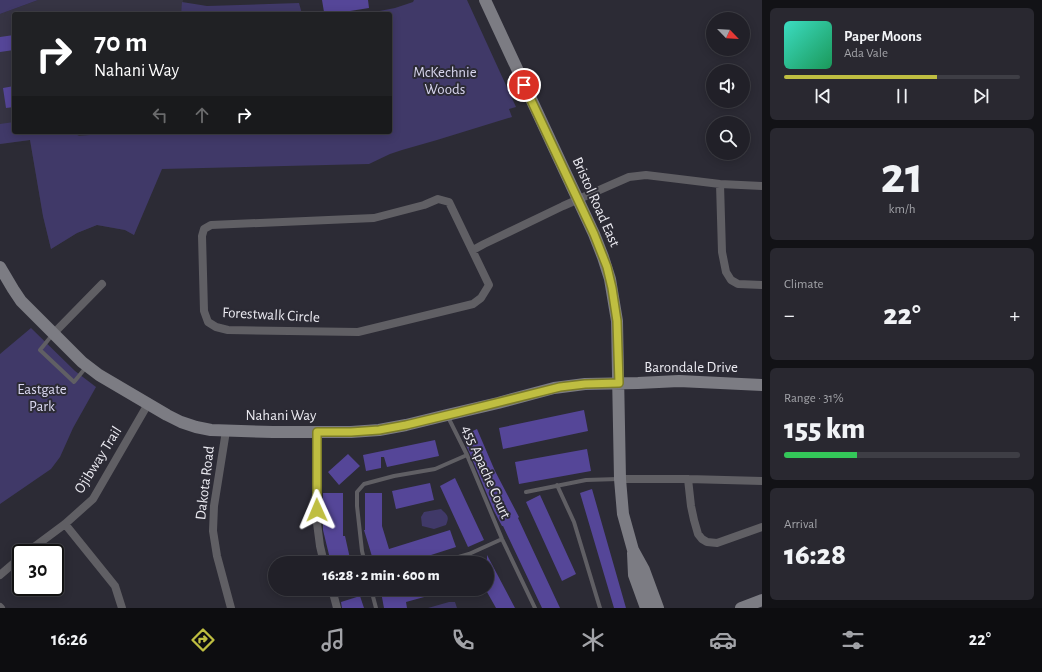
<!DOCTYPE html>
<meta charset="utf-8">
<style>
:root{--surface:#212028;--page:#292830;--text:#f1f3f6;--muted:#a2a3a8;--line:#3e3e45;--accent:#bfbe41}
body{margin:0;font-family:"Alegreya Sans",sans-serif;background:var(--page);color:var(--text);height:100vh;display:flex;flex-direction:column;font-size:15px;white-space:nowrap}
*{box-sizing:border-box;margin:0}
p{font-size:13px;color:var(--muted)}
.icon{flex:none;width:22px;height:22px;fill:none;stroke:currentColor;stroke-width:2;stroke-linecap:round;stroke-linejoin:round}
.map{position:relative;flex:1;overflow:hidden}
.panel{display:flex;flex-direction:column;gap:8px;padding:8px;background:#121216;width:280px}
.panel>*{flex:none}
.guide{position:absolute;left:12px;top:12px;width:380px;height:122px;border-radius:4px;box-shadow:0 2px 10px #0003,0 0 0 1px var(--line);background:#202124;color:#fff;overflow:hidden}
.needle{width:26px;rotate:115deg}
.controls{position:absolute;left:706px;top:12px;display:grid;gap:8px}
.controls a{display:grid;place-items:center;width:44px;height:44px;border-radius:50%;background:var(--surface);box-shadow:0 2px 10px #0003,0 0 0 1px var(--line);font-size:20px}
.speed{position:absolute;left:12px;top:544px;display:flex;gap:8px;font-size:20px;font-weight:700;text-align:center}
.speed>*{display:grid;place-content:center;width:52px;height:52px;border-radius:50%;background:var(--surface);box-shadow:0 2px 10px #0003,0 0 0 1px var(--line);line-height:1}
.speed .limit{border:2px solid #111;border-radius:6px;background:#fff;color:#111}
.pin{position:absolute;display:grid;place-items:center;width:34px;height:34px;color:#fff;margin:-17px;border:2px solid #fff;border-radius:50%;box-shadow:0 1px 4px #0007}
.me{position:absolute;width:44px;margin:-22px;rotate:359deg;stroke-linejoin:round;filter:drop-shadow(0 0 3px #0008)}
.turn{display:flex;align-items:center;gap:14px;height:84px;padding:0 16px;font-size:18px}
.turn .icon{width:52px;height:52px;stroke-width:2.5}
.turn b{display:block;font-size:28px;line-height:34px}
.lanes{display:flex;align-items:center;height:38px;padding:0 16px;background:#0003;justify-content:center;gap:20px;direction:ltr}
.lanes .off{opacity:.35}
.big{font-size:30px;font-weight:800;line-height:1.1}
.panel .widget{flex:1;display:flex;flex-direction:column;justify-content:center;gap:6px;min-width:0;padding:0 14px;border-radius:6px;background:var(--page)}
.panel .dial{align-items:center;gap:0}
.dial b{font-size:52px;line-height:1}
.song{display:flex;align-items:center;gap:12px}
.cover{width:48px;height:48px;border-radius:6px;background:linear-gradient(135deg,hsl(170 70% 55%),hsl(150 70% 35%))}
.played{height:4px;border-radius:2px;background:linear-gradient(90deg,var(--accent) 65%,var(--line) 65%)}
.keys{display:flex;justify-content:space-around;direction:ltr}
.heat{display:flex;justify-content:space-between;align-items:center;font-size:22px;direction:ltr}
.charge{height:6px;border-radius:3px;background:linear-gradient(90deg,#34c759 31%,var(--line) 0)}
.trip{position:absolute;left:268px;top:556px;width:226px;height:40px;border-radius:20px;background:var(--surface);box-shadow:0 2px 10px #0003,0 0 0 1px var(--line);font-weight:800;line-height:40px;text-align:center}
.tab-bar{display:flex;height:64px;justify-content:space-around;align-items:center;background:#0d0d10;color:var(--muted)}
.tab-bar .icon{width:28px;height:28px}
.tab-bar .on{color:var(--accent)}
.tab-bar b{font-size:18px;color:var(--text)}
main{display:flex;flex:1;min-height:0}
.map>svg:first-child{display:block}
</style>
<main>
<div class="map">
<svg width="762" height="608" viewBox="0 0 762 608">
<rect width="100%" height="100%" fill="#2c2b35"/>
<path fill="#363443" d="M38,0H183L181,14H14V132H169L134,235L125,230L97,225L77,233L51,249L43,216L30,140L0,144V14Z"/>
<path fill="#403968" d="M0,0H38L0,14Z
M414,0H467L516,107L509,109L512,117L437,140L402,150L390,154L369,164L162,169L134,235L125,230L97,225L77,233L51,249L43,216L30,140L0,144V124L14,122V132H72L79,136L122,132H390V14H364L395,8L413,2Z
M182,2L207,6L299,3L302,14H181Z
M31,328L75,371L96,387L73,428L60,457L51,469L0,504V354Z
M441,509C447,515 450,516 446,525L434,529L422,526L421,517L424,512Z
M449,602H455L457,608H428Z"/>
<path fill="#554698" d="M322,0H368L369,8L331,14V11L324,12Z
M14,35V50L0,52V37Z
M14,86V107L6,108L3,88Z
M584,410L588,431L503,449L499,428Z
M477,429L495,471L519,517L518,518L560,608H542L503,526H502L494,511L470,454L462,436Z
M435,440L439,456L387,467L384,457H381V468L366,471L363,455Z
M587,449L591,471L519,484L515,462Z
M348,454L360,466L339,485L328,472Z
M455,478L484,540L468,547L440,486Z
M430,483L434,500L396,509L392,491Z
M592,489L626,608H614L580,493Z
M323,493H343V536H345L351,563H331L323,530Z
M365,493H382V526L389,549L450,530L456,547L406,563H404L402,556L380,563H374L364,530H365Z
M540,495L576,574L562,581L526,502Z
M487,555L515,608H496L487,592Z
M396,589H446V591L406,602L407,608H384L381,592Z
M360,596L364,608H342L341,602Z"/>
<g fill="none" stroke-linecap="round" stroke-linejoin="round">
<path stroke="#605f64" stroke-width="4" d="M53,334L40,350L74,382L87,366
M448,417L467,455L502,539L535,608
M557,485L574,522L600,608
M526,492L586,480L618,479
M365,563L362,551L357,506V492L364,484L394,476L435,469L467,455
M438,563L469,554L502,539
M371,589L376,608
M333,592L344,589"/>
<path stroke="#605f64" stroke-width="8" d="M720,184L722,252L726,272L731,280L738,284L762,285
M438,199L449,202L489,285L481,298L473,304L358,332L228,330L216,327L208,322L204,311L202,236L204,229L211,225L374,218L424,205Z
M473,250L484,244L563,206L629,177L646,175L720,184L762,186
M54,333L102,284
M226,431L214,506L213,531L217,556L231,608
M317,432V523L320,546L324,563
M620,479H688L762,481
M688,479L691,506L694,520L698,534L702,539L707,542L717,543L762,527
M65,524L115,586L122,608
M26,553L65,524L93,499L148,404
M0,575L21,557
M332,589L337,608
M0,607L1,608"/>
<path stroke="#7c7c83" stroke-width="12" d="M485,0L594,234L603,257L610,279L617,321L620,479L623,514L633,550L644,570L658,608
M0,267L13,289L21,301L82,362L99,375L167,415L181,422L196,427L211,430L273,432H351L379,430L406,425L447,415L498,403L554,388L585,384L638,383L679,381L762,385
M633,553L634,575L646,608
M741,608L762,600"/>
</g>
<g fill="none" stroke-linecap="round" stroke-linejoin="round">
<defs>
<path id="route" d="M317,510V432H351L379,430L406,425L460,412L560,387L585,384L619,383L617,321L612,288L607,267L594,234L524,85"/>
</defs>
<use href="#route" stroke="#7c7c2a" stroke-width="10"/>
<use href="#route" stroke="#bfbe41" stroke-width="7"/>
</g>
<g text-anchor="middle" dominant-baseline="central" stroke-width="4" stroke-linejoin="round" paint-order="stroke">
<g font-size="15" fill="#d9d7ef" stroke="#2c2b35">
<text x="445" y="72">McKechnie<tspan x="445" dy="17">Woods</tspan></text>
<text x="42" y="389">Eastgate<tspan x="42" dy="17">Park</tspan></text>
</g>
<g font-size="15" fill="#ebeaf1" stroke="#2c2b35">
<text transform="translate(596 202) rotate(66)">Bristol Road East</text>
<text transform="translate(271 315) rotate(3)">Forestwalk Circle</text>
<text x="691" y="367">Barondale Drive</text>
<text x="281" y="415">Nahani Way</text>
<text transform="translate(98 460) rotate(-58)">Ojibway Trail</text>
<text transform="translate(486 472) rotate(66)">455 Apache Court</text>
<text transform="translate(205 483) rotate(-83)">Dakota Road</text>
</g>
</g>
</svg>
<div class="controls">
<a><svg class="needle" viewBox="-14 -14 28 28"><path d="M0-13l5 13h-10z" fill="#e53935"/><path d="M0 13l5-13h-10z" fill="#a2a3a8"/></svg></a>
<a><svg class="icon" aria-label="sound" viewBox="0 0 24 24"><path d="M4 9h4l5-4v14l-5-4H4zM17 9q2 3 0 6"/></svg></a>
<a><svg class="icon" aria-label="search" viewBox="0 0 24 24"><circle cx="10" cy="10" r="6"/><path d="M15 15l6 6"/></svg></a>
</div>
<div class="speed"><div class="limit">30</div></div>
<div class="pin" style="left:524px;top:85px;background:#d93025"><svg class="icon" aria-label="arrive" viewBox="0 0 24 24"><path d="M6 21V4h12l-3 4 3 4H6"/></svg></div>
<svg class="me" style="left:317px;top:510px" viewBox="-20 -20 40 40"><path d="M0-17L14 15 0 8-14 15z" fill="#bfbe41" stroke="#fff" stroke-width="4"/></svg>
<div class="trip">16:28 · 2 min · 600 m</div>
<div class="guide">
<div class="turn"><svg class="icon" aria-label="right" viewBox="0 0 24 24"><path d="M7 20v-9h11M14 6l5 5-5 5"/></svg><div><b>70 m</b>Nahani Way</div></div>
<div class="lanes"><svg class="icon off" aria-label="left" viewBox="0 0 24 24"><path d="M17 20v-9H6M10 6l-5 5 5 5"/></svg><svg class="icon off" aria-label="ahead" viewBox="0 0 24 24"><path d="M12 20V5M6 11l6-6 6 6"/></svg><svg class="icon" aria-label="right" viewBox="0 0 24 24"><path d="M7 20v-9h11M14 6l5 5-5 5"/></svg></div>
</div>
</div>
<section class="panel">
<div class="widget">
<div class="song"><i class="cover"></i><div><b>Paper Moons</b><p>Ada Vale</p></div></div>
<div class="played"></div>
<div class="keys"><svg class="icon" aria-label="previous" viewBox="0 0 24 24"><path d="M18 5L8 12l10 7zM5 5v14"/></svg><svg class="icon" aria-label="pause" viewBox="0 0 24 24"><path d="M8 5v14M16 5v14"/></svg><svg class="icon" aria-label="next" viewBox="0 0 24 24"><path d="M6 5l10 7-10 7zM19 5v14"/></svg></div>
</div>
<div class="widget dial"><b>21</b><p>km/h</p></div>
<div class="widget"><p>Climate</p>
<div class="heat"><a>−</a><b class="big">22°</b><a>+</a></div>
</div>
<div class="widget"><p>Range · 31%</p><b class="big">155 km</b><div class="charge"></div></div>
<div class="widget"><p>Arrival</p><b class="big">16:28</b></div>
</section>
</main>
<nav class="tab-bar">
<b>16:26</b>
<svg class="icon on" aria-label="directions" viewBox="0 0 24 24"><path d="M12 3l9 9-9 9-9-9zM9 14v-3h6M13 9l2 2-2 2"/></svg>
<svg class="icon" aria-label="music" viewBox="0 0 24 24"><path d="M9 18V5l10-2v13"/><circle cx="6" cy="18" r="3"/><circle cx="16" cy="16" r="3"/></svg>
<svg class="icon" aria-label="phone" viewBox="0 0 24 24"><path d="M5 4h4l2 5-3 2q2 4 5 5l2-3 5 2v4C11 20 4 13 5 4z"/></svg>
<svg class="icon" aria-label="climate" viewBox="0 0 24 24"><path d="M12 3v18M4 7l16 10M4 17L20 7"/></svg>
<svg class="icon" aria-label="car" viewBox="0 0 24 24"><path d="M5 17H2v-5l4-1 3-4h7l3 4 3 1v5h-3M9 17h6M6 11h13"/><circle cx="7" cy="17" r="2"/><circle cx="17" cy="17" r="2"/></svg>
<svg class="icon" aria-label="filters" viewBox="0 0 24 24"><path d="M4 7h16M4 17h16"/><circle cx="9" cy="7" r="2"/><circle cx="15" cy="17" r="2"/></svg>
<b>22°</b>
</nav>
